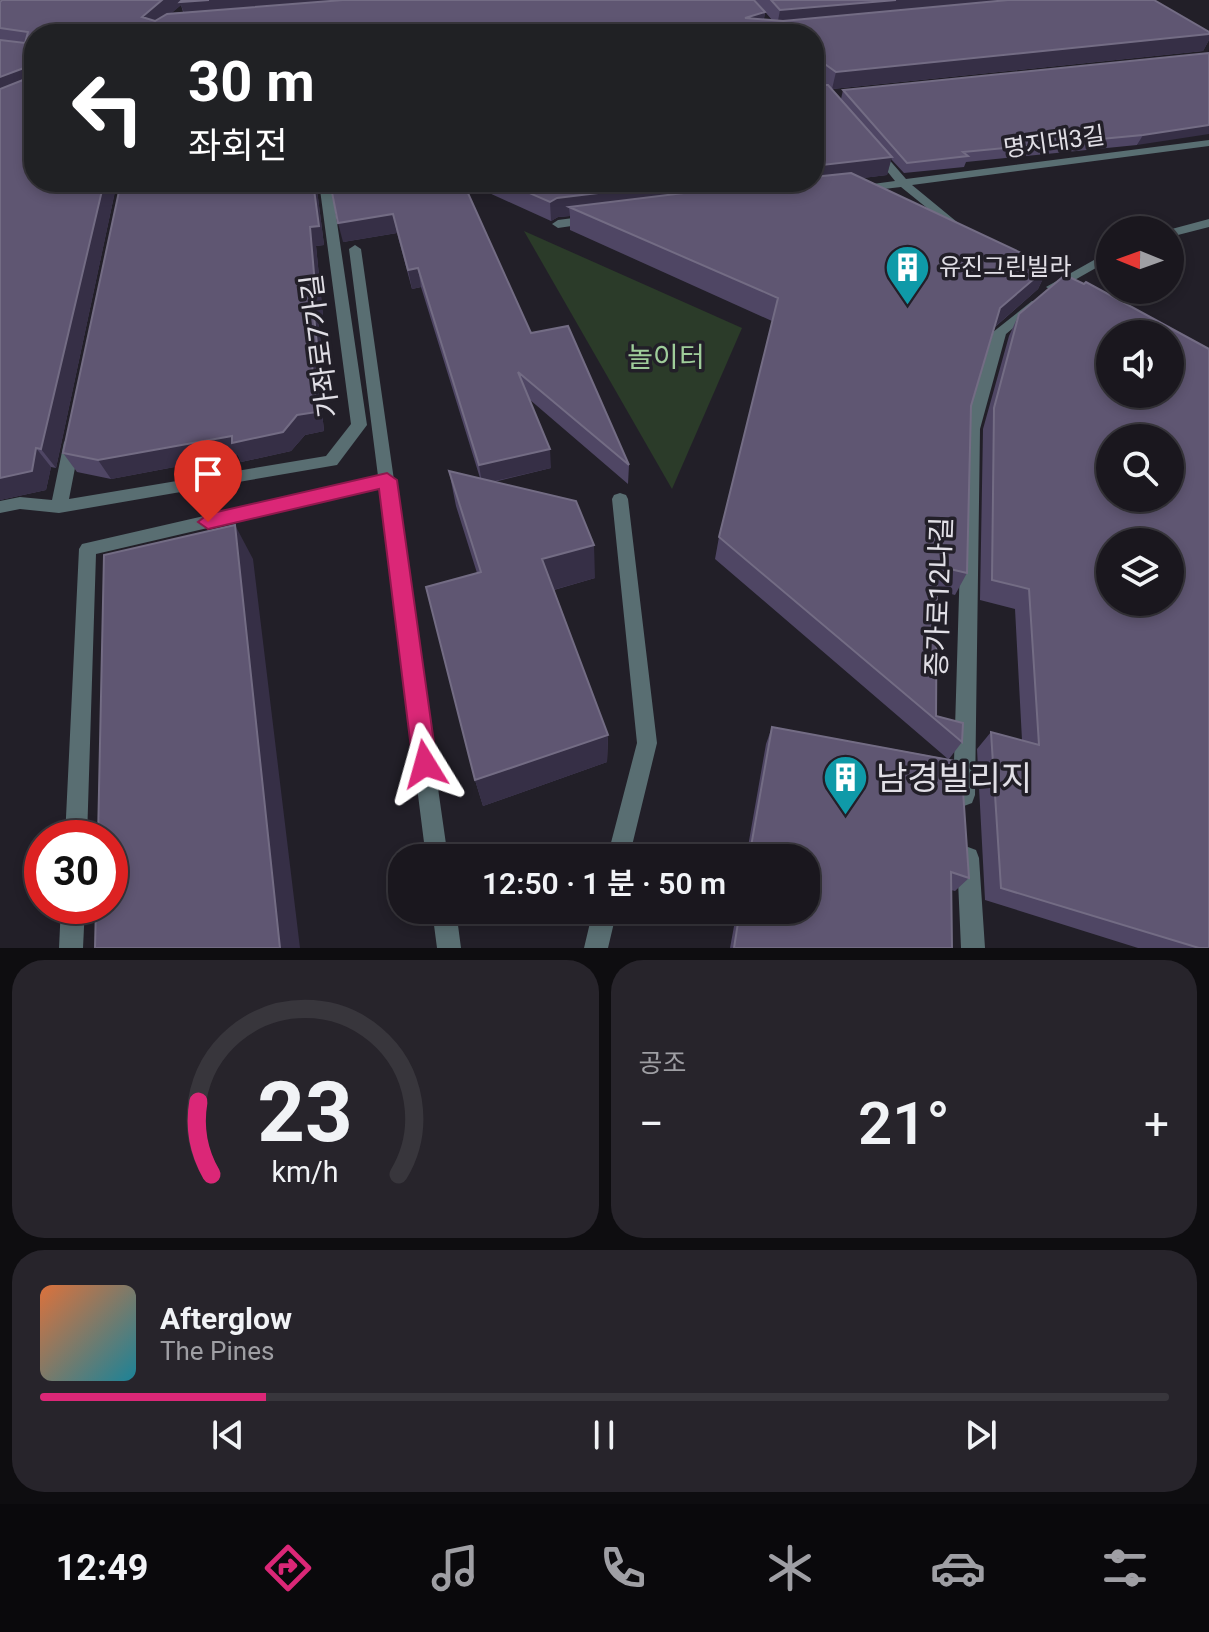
<!DOCTYPE html>
<html lang="ko">
<meta charset="utf-8">
<style>
:root{--surface:#1a171e;--page:#27242b;--text:#f1f3f6;--muted:#9f9fa4;--line:#38363c;--accent:#db2777}
body{margin:0;font-family:Roboto,"Noto Sans KR",sans-serif;background:var(--page);color:var(--text);height:100vh;display:flex;flex-direction:column;font-size:30px;white-space:nowrap}
*{box-sizing:border-box;margin:0}
p{font-size:26px;color:var(--muted)}
.icon{flex:none;width:44px;height:44px;fill:none;stroke:currentColor;stroke-width:2;stroke-linecap:round;stroke-linejoin:round}
.map{position:relative;height:948px;overflow:hidden}
.details{display:flex;flex-direction:column;gap:12px;padding:12px;background:#0e0d10;flex:1}
.details>*{flex:none}
.top-card{position:absolute;left:24px;top:24px;width:800px;height:168px;border-radius:32px;box-shadow:0 4px 12px #0003,0 0 0 2px var(--line);background:#202124;color:#fff;overflow:hidden}
.needle{width:52px;rotate:271deg}
.tools{position:absolute;left:1096px;top:216px;display:grid;gap:16px}
.tools a{display:grid;place-items:center;width:88px;height:88px;border-radius:50%;background:var(--surface);box-shadow:0 4px 12px #0003,0 0 0 2px var(--line);font-size:40px}
.speed{position:absolute;left:24px;top:820px;display:flex;gap:16px;font-size:40px;font-weight:700;text-align:center}
.speed>*{display:grid;place-content:center;width:104px;height:104px;border-radius:50%;background:var(--surface);box-shadow:0 4px 12px #0003,0 0 0 2px var(--line);line-height:1}
.speed .limit{border:12px solid #d22;background:#fff;color:#111}
.pin{position:absolute;display:grid;place-items:center;width:68px;height:68px;color:#fff;margin:-82px -34px;border-radius:50% 50% 50% 0;rotate:-45deg;box-shadow:0 0 8px #0007}
.pin .icon{rotate:45deg}
.me{position:absolute;width:88px;margin:-44px;rotate:352deg;stroke-linejoin:round;filter:drop-shadow(0 0 6px #0008)}
.turn{display:flex;align-items:center;gap:28px;height:168px;padding:0 32px;font-size:36px}
.turn .icon{width:104px;height:104px;stroke-width:2.5}
.turn b{display:block;font-size:56px;line-height:68px}
.big{font-size:60px;font-weight:600;line-height:1.1}
.details .tile{flex:1;display:flex;flex-direction:column;justify-content:center;gap:12px;min-width:0;padding:0 28px;border-radius:32px;background:var(--page)}
.details .dial{align-items:center;gap:0}
.dial svg{height:208px;overflow:visible;fill:none;stroke:var(--line);stroke-width:7;stroke-linecap:round;text-anchor:middle}
.dial text{fill:var(--text);stroke:none}
.song{display:flex;align-items:center;gap:24px}
.cover{width:96px;height:96px;border-radius:12px;background:linear-gradient(135deg,hsl(20 70% 55%),hsl(190 70% 35%))}
.played{height:8px;border-radius:4px;background:linear-gradient(90deg,var(--accent) 20%,var(--line) 20%)}
.keys{display:flex;justify-content:space-around;direction:ltr}
.heat{display:flex;justify-content:space-between;align-items:center;font-size:44px;direction:ltr}
.details .tiles{flex:1;display:grid;gap:12px;grid-template-columns:1fr 1fr}
.tile:last-child{grid-column:span 2}
.trip{position:absolute;left:388px;top:844px;width:432px;height:80px;border-radius:32px;background:var(--surface);box-shadow:0 4px 12px #0003,0 0 0 2px var(--line);font-weight:600;line-height:80px;text-align:center}
.tabs{display:flex;height:128px;justify-content:space-around;align-items:center;background:#0a090c;color:var(--muted)}
.tabs .icon{width:56px;height:56px}
.tabs .selected{color:var(--accent)}
.tabs b{font-size:36px;color:var(--text)}
.map>svg:first-child{display:block}
</style>
<div class="map">
<svg width="1209" height="948" viewBox="0 0 1209 948">
<rect width="100%" height="100%" fill="#221f28"/>
<path fill="#2b3b29" d="M524,231L742,328L672,489Z"/>
<g fill="none" stroke-linecap="round" stroke-linejoin="round">
<path fill="#596e72" fill-rule="evenodd" d="M1209,140V146L912,185L957,222L959,225L953,229L901,187L858,192L852,189L858,186L895,181L870,150L875,147L879,148L906,179Z
M319,182H331L367,425L337,465L59,513L20,509L0,513V501L20,497L52,500L64,442L72,436L80,442L69,499L326,456L351,424Z
M588,216L592,217V223L558,228L552,224L558,220Z
M1209,219V227L1174,236L1170,237V230H1168Z
M355,245L361,249L448,858H426L379,488L96,554L87,838H65L79,549L82,544L378,476L349,249Z
M1110,251V260L1057,290L1052,291L1046,287Z
M1032,301L1037,302V308L1006,334L980,429L975,795L972,803L964,806L956,803L953,795L964,429L993,332Z
M620,493L626,495L628,499L657,743L629,858H607L637,743L612,499L614,495Z
M968,847L976,850L979,858L985,948H961L957,858L960,850Z
M61,906H85L83,948H59Z
M432,910H456L461,948H437Z
M593,910H617L608,948H584Z"/>
</g>
<path fill="#4f4664" fill-rule="evenodd" d="M755,0H1154L1209,32V40L1203,51L832,89L841,99L843,90L1209,53L1137,145L966,162L964,167L904,173L891,159L887,175L862,178L1049,266L1038,289L995,327L971,406L967,573L955,595L937,590L936,716L962,742L949,759L969,878L955,891L951,890L952,948H730L737,910H806V858H746L766,744L772,727L948,759L715,559L719,537L772,321L570,230V216L558,217L551,221L465,182H814L34,34V182H117L56,468L51,467L46,490L0,500V2L765,12L764,19L772,20ZM181,5L183,12L171,13ZM818,78L826,85H816Z
M316,182L324,245L316,246L323,316L318,317L324,373L318,374L324,431L305,435L291,451L241,462L238,455L111,479L77,472L63,453Z
M463,182L531,333L629,465L628,484L529,399L551,468L494,482L595,578L554,590L608,735L607,762L483,806L475,780L477,573L456,506L449,471L480,478L421,287L412,289L397,233L343,242Z
M1019,314L1209,948H1138L985,900L977,749L991,732L1022,740L1015,609L980,600L983,429L1009,336Z"/>
<path fill="#362f46" d="M162,0H416L186,18L181,5L148,34L142,17Z
M896,0H1080L777,26L780,10Z
M765,12L762,28L745,18Z
M1209,34V40L1203,51L832,89L836,72Z
M24,68L33,85L0,98V77Z
M1209,125V134L1137,145L1143,135Z
M892,157L887,175L584,214L569,207L570,216L558,217L551,221L550,202L557,198L689,182H814V166Z
M104,182H117L56,468L41,449Z
M313,182H318H316L324,245L316,246L323,316L318,317L324,373L318,374L324,431L305,435L291,451L241,462L238,455L111,479L98,460L311,355L312,297L310,227Z
M393,214L397,233L343,242L338,223Z
M1049,266L1038,289L990,331L1000,308Z
M418,268L421,287L412,289L408,270Z
M36,448L51,467L46,490L0,500V478Z
M550,449L551,468L482,484L479,465Z
M235,525L253,559L300,948H280Z
M594,545L595,578L546,592L542,559Z
M608,735L607,762L483,806L475,780Z"/>
<path fill="#5f5672" stroke="#736c84" stroke-width="2" fill-rule="evenodd" d="M2,0H162L142,17L155,21L167,14L343,0H754L765,12L745,18L783,21L1008,0H1154L1209,32V34L836,72L815,57L814,68L818,74L814,77L815,85H828L892,157L814,166V34H34V182H104L41,449L36,448L32,471L0,478V89L28,78V71L24,68L0,77V40L25,43L28,32L0,28V2Z
M182,0H209L180,2Z
M771,0H896L780,10Z
M1209,53V125L1143,135L963,152L968,156L907,163L843,90Z
M851,173L1049,266L1000,308L971,406L967,573L937,566L936,716L963,723L962,742L719,537L778,298L569,207L775,182H814V177Z
M121,182H313L319,226L310,227L316,297H312L318,354L311,355L317,412L297,415L283,432L232,443V436L98,460L63,453Z
M330,182H463L531,333L568,326L629,465L518,372L550,449L479,465L418,268L408,270L393,214L338,223Z
M504,182H689L557,198L550,202Z
M1065,275L1084,284L1086,282L1209,349V948H1199L1001,888L991,732L1039,745L1029,589L992,580L994,408L1019,314ZM1110,334H1170V394H1110ZM1110,438H1170V498H1110ZM1110,542H1170V602H1110Z
M449,471L576,501L594,545L542,559L608,735L475,780L426,587L481,572Z
M235,525L280,948H95L96,906H110V838H98L104,555Z
M772,727L961,762L969,878L951,872L952,948H734L740,910H806V858H749Z"/>
<path fill="#db2777" stroke="#8e194d" stroke-width="2" d="M387,473L397,480L437,764L433,772L425,775L416,772L413,764L379,489L208,529L198,522L208,514Z"/>
<defs>
<symbol id="building-pin" viewBox="-11 -11 22 30"><path d="M0 17L-7.5 6A9.5 9.5 0 1 1 7.5 6Z" fill="#0f9aa8" stroke="#221f28"/><path d="M-4-6H4V6H1V3H-1V6H-4ZM-2.5-4.3h1.7v1.8h-1.7ZM.8-4.3h1.7v1.8H.8ZM-2.5-1h1.7V.8h-1.7ZM.8-1h1.7V.8H.8Z" fill="#fff"/></symbol>
</defs>
<g fill-rule="evenodd">
<use href="#building-pin" x="882" y="242" width="51" height="69"/>
<use href="#building-pin" x="820" y="752" width="51" height="69"/>
</g>
<g text-anchor="middle" dominant-baseline="central" stroke-width="7" stroke-linejoin="round" paint-order="stroke">
<g font-size="24" fill="#e1dfe6" stroke="#221f28">
<text transform="translate(1054 142) rotate(-8)">명지대3길</text>
</g>
<g font-size="24" fill="#e1dfe6" stroke="#221f28" text-anchor="start">
<text x="939" y="267">유진그린빌라</text>
</g>
<g font-size="28" fill="#e1dfe6" stroke="#221f28">
<text transform="translate(320 346) rotate(-97)">가좌로7가길</text>
<text transform="translate(939 597) rotate(-88)">증가로12나길</text>
</g>
<g font-size="28" fill="#9fcd9a" stroke="#221f28">
<text x="666" y="357">놀이터</text>
</g>
<g font-size="34" fill="#e1dfe6" stroke="#221f28" text-anchor="start">
<text x="876" y="778">남경빌리지</text>
</g>
</g>
</svg>
<div class="tools">
<a><svg class="needle" viewBox="-14 -14 28 28"><path d="M0-13l5 13h-10z" fill="#e53935"/><path d="M0 13l5-13h-10z" fill="#9f9fa4"/></svg></a>
<a><svg class="icon" aria-label="sound" viewBox="0 0 24 24"><path d="M4 9h4l5-4v14l-5-4H4zM17 9q2 3 0 6"/></svg></a>
<a><svg class="icon" aria-label="search" viewBox="0 0 24 24"><circle cx="10" cy="10" r="6"/><path d="M15 15l6 6"/></svg></a>
<a><svg class="icon" aria-label="layers" viewBox="0 0 24 24"><path d="M12 4l9 5-9 5-9-5zM3 14l9 5 9-5"/></svg></a>
</div>
<div class="speed"><div class="limit">30</div></div>
<div class="pin" style="left:208px;top:522px;background:#d93025"><svg class="icon" aria-label="arrive" viewBox="0 0 24 24"><path d="M6 21V4h12l-3 4 3 4H6"/></svg></div>
<svg class="me" style="left:425px;top:764px" viewBox="-20 -20 40 40"><path d="M0-17L14 15 0 8-14 15z" fill="#db2777" stroke="#fff" stroke-width="4"/></svg>
<div class="trip">12:50 · 1 분 · 50 m</div>
<div class="top-card">
<div class="turn"><svg class="icon" aria-label="left" viewBox="0 0 24 24"><path d="M17 20v-9H6M10 6l-5 5 5 5"/></svg><div><b>30 m</b>좌회전</div></div>
</div>
</div>
<section class="details">
<div class="tiles">
<div class="tile dial"><svg viewBox="0 0 100 80">
<path d="M14 69A42 42 0 1 1 86 69"/>
<path d="M14 69A42 42 0 0 1 9 41" stroke="#db2777"/>
<text x="50" y="56" font-size="32" font-weight="700">23</text>
<text x="50" y="72" font-size="11">km/h</text>
</svg></div>
<div class="tile"><p>공조</p>
<div class="heat"><a>−</a><b class="big">21°</b><a>+</a></div>
</div>
<div class="tile">
<div class="song"><i class="cover"></i><div><b>Afterglow</b><p>The Pines</p></div></div>
<div class="played"></div>
<div class="keys"><svg class="icon" aria-label="previous" viewBox="0 0 24 24"><path d="M18 5L8 12l10 7zM5 5v14"/></svg><svg class="icon" aria-label="pause" viewBox="0 0 24 24"><path d="M8 5v14M16 5v14"/></svg><svg class="icon" aria-label="next" viewBox="0 0 24 24"><path d="M6 5l10 7-10 7zM19 5v14"/></svg></div>
</div>
</div>
</section>
<nav class="tabs">
<b>12:49</b>
<svg class="icon selected" aria-label="directions" viewBox="0 0 24 24"><path d="M12 3l9 9-9 9-9-9zM9 14v-3h6M13 9l2 2-2 2"/></svg>
<svg class="icon" aria-label="music" viewBox="0 0 24 24"><path d="M9 18V5l10-2v13"/><circle cx="6" cy="18" r="3"/><circle cx="16" cy="16" r="3"/></svg>
<svg class="icon" aria-label="phone" viewBox="0 0 24 24"><path d="M5 4h4l2 5-3 2q2 4 5 5l2-3 5 2v4C11 20 4 13 5 4z"/></svg>
<svg class="icon" aria-label="climate" viewBox="0 0 24 24"><path d="M12 3v18M4 7l16 10M4 17L20 7"/></svg>
<svg class="icon" aria-label="car" viewBox="0 0 24 24"><path d="M5 17H2v-5l4-1 3-4h7l3 4 3 1v5h-3M9 17h6M6 11h13"/><circle cx="7" cy="17" r="2"/><circle cx="17" cy="17" r="2"/></svg>
<svg class="icon" aria-label="filters" viewBox="0 0 24 24"><path d="M4 7h16M4 17h16"/><circle cx="9" cy="7" r="2"/><circle cx="15" cy="17" r="2"/></svg>
</nav>
